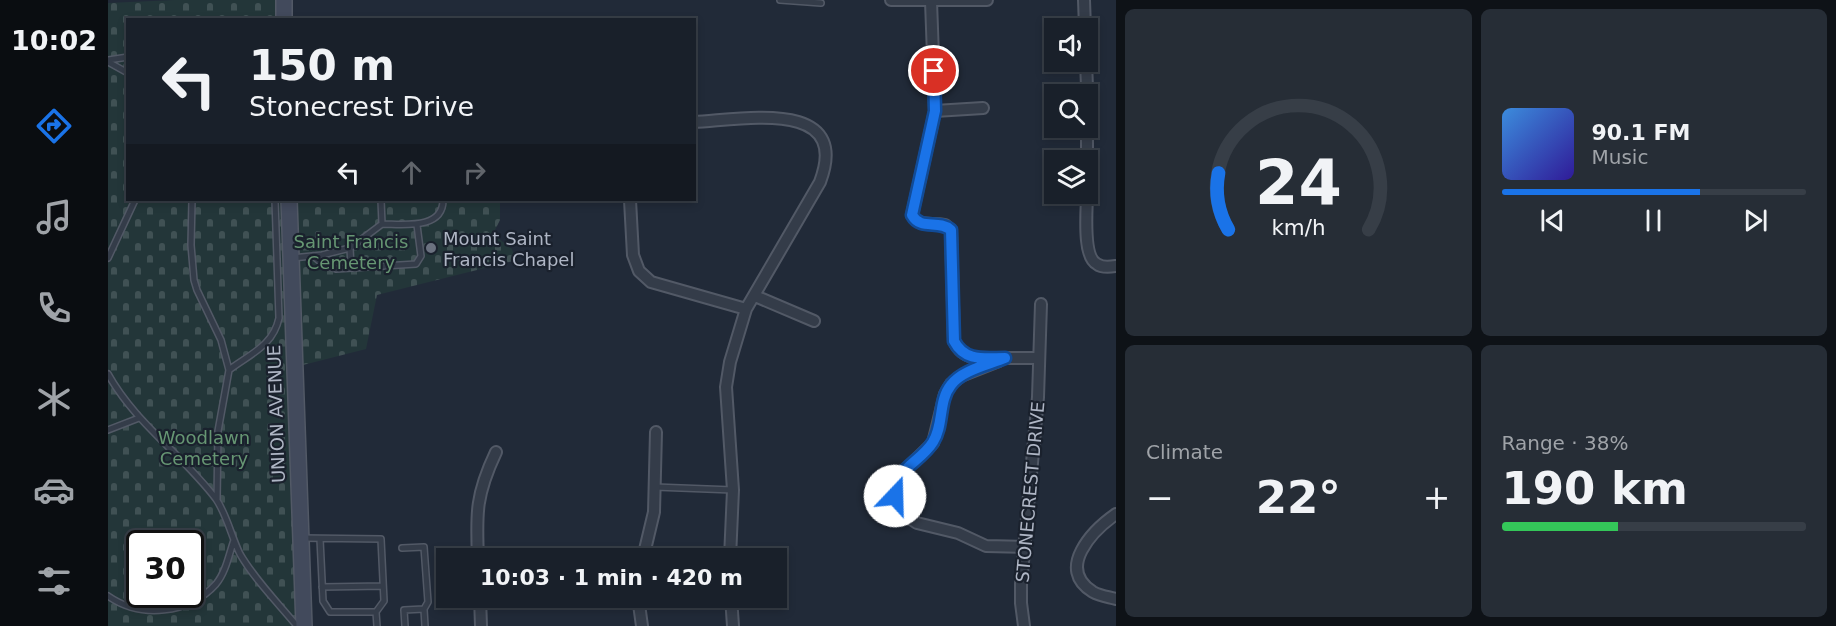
<!DOCTYPE html>
<meta charset="utf-8">
<style>
:root{--surface:#19202a;--page:#262d36;--text:#f1f3f6;--muted:#9fa3a8;--line:#373e47;--accent:#1a73e8}
body{margin:0;font-family:"DejaVu Sans",sans-serif;background:var(--page);color:var(--text);height:100vh;display:flex;flex-direction:column;font-size:22px;white-space:nowrap}
*{box-sizing:border-box;margin:0}
p{font-size:20px;color:var(--muted)}
.icon{flex:none;width:33px;height:33px;fill:none;stroke:currentColor;stroke-width:2;stroke-linecap:round;stroke-linejoin:round}
.map{position:relative;flex:1;overflow:hidden}
.details{display:flex;flex-direction:column;gap:9px;padding:9px;background:#0e1217;width:720px}
.details>*{flex:none}
.guide{position:absolute;left:18px;top:18px;width:570px;height:183px;border-radius:0px;box-shadow:0 3px 9px #0003,0 0 0 2px var(--line);background:#19202a;color:var(--text);overflow:hidden}
.tools{position:absolute;left:936px;top:18px;display:grid;gap:12px}
.tools a{display:grid;place-items:center;width:54px;height:54px;border-radius:0px;background:var(--surface);box-shadow:0 3px 9px #0003,0 0 0 2px var(--line);font-size:30px}
.speed{position:absolute;left:18px;top:530px;display:flex;gap:12px;font-size:30px;font-weight:700;text-align:center}
.speed>*{display:grid;place-content:center;width:78px;height:78px;border-radius:50%;background:var(--surface);box-shadow:0 3px 9px #0003,0 0 0 2px var(--line);line-height:1}
.speed .limit{border:3px solid #111;border-radius:9px;background:#fff;color:#111}
.pin{position:absolute;display:grid;place-items:center;width:51px;height:51px;color:#fff;margin:-26px;border:3px solid #fff;border-radius:50%;box-shadow:0 2px 6px #0007}
.me{position:absolute;width:66px;margin:-33px;rotate:21deg;stroke-linejoin:round;filter:drop-shadow(0 0 4px #0008)}
.turn{display:flex;align-items:center;gap:21px;height:126px;padding:0 24px;font-size:27px}
.turn .icon{width:78px;height:78px;stroke-width:2.5}
.turn b{display:block;font-size:42px;line-height:51px}
.lanes{display:flex;align-items:center;height:57px;padding:0 24px;background:#0003;justify-content:center;gap:30px;direction:ltr}
.lanes .off{opacity:.35}
.big{font-size:45px;font-weight:700;line-height:1.1}
.details .card{flex:1;display:flex;flex-direction:column;justify-content:center;gap:9px;min-width:0;padding:0 21px;border-radius:9px;background:var(--page)}
.details .dial{align-items:center;gap:0}
.dial svg{height:156px;overflow:visible;fill:none;stroke:var(--line);stroke-width:7;stroke-linecap:round;text-anchor:middle}
.dial text{fill:var(--text);stroke:none}
.song{display:flex;align-items:center;gap:18px}
.cover{width:72px;height:72px;border-radius:9px;background:linear-gradient(135deg,hsl(210 70% 55%),hsl(250 70% 35%))}
.played{height:6px;border-radius:3px;background:linear-gradient(90deg,var(--accent) 65%,var(--line) 65%)}
.keys{display:flex;justify-content:space-around;direction:ltr}
.heat{display:flex;justify-content:space-between;align-items:center;font-size:33px;direction:ltr}
.charge{height:9px;border-radius:4px;background:linear-gradient(90deg,#34c759 38%,var(--line) 0)}
.details .tiles{flex:1;display:grid;gap:9px;grid-template-columns:repeat(2,1fr)}
.trip{position:absolute;left:328px;top:548px;width:351px;height:60px;border-radius:0px;background:var(--surface);box-shadow:0 3px 9px #0003,0 0 0 2px var(--line);font-weight:700;line-height:60px;text-align:center}
main{display:flex;flex:1;min-height:0}
.tab-bar{display:flex;flex-direction:column;width:108px;justify-content:space-around;align-items:center;background:#0a0d11;color:var(--muted)}
.tab-bar .icon{width:42px;height:42px}
.tab-bar .current{color:var(--accent)}
.tab-bar b{font-size:27px;color:var(--text)}
.map>svg:first-child{display:block}
</style>
<main>
<nav class="tab-bar">
<b>10:02</b>
<svg class="icon current" aria-label="directions" viewBox="0 0 24 24"><path d="M12 3l9 9-9 9-9-9zM9 14v-3h6M13 9l2 2-2 2"/></svg>
<svg class="icon" aria-label="music" viewBox="0 0 24 24"><path d="M9 18V5l10-2v13"/><circle cx="6" cy="18" r="3"/><circle cx="16" cy="16" r="3"/></svg>
<svg class="icon" aria-label="phone" viewBox="0 0 24 24"><path d="M5 4h4l2 5-3 2q2 4 5 5l2-3 5 2v4C11 20 4 13 5 4z"/></svg>
<svg class="icon" aria-label="climate" viewBox="0 0 24 24"><path d="M12 3v18M4 7l16 10M4 17L20 7"/></svg>
<svg class="icon" aria-label="car" viewBox="0 0 24 24"><path d="M5 17H2v-5l4-1 3-4h7l3 4 3 1v5h-3M9 17h6M6 11h13"/><circle cx="7" cy="17" r="2"/><circle cx="17" cy="17" r="2"/></svg>
<svg class="icon" aria-label="filters" viewBox="0 0 24 24"><path d="M4 7h16M4 17h16"/><circle cx="9" cy="7" r="2"/><circle cx="15" cy="17" r="2"/></svg>
</nav>
<div class="map">
<svg width="1008" height="626" viewBox="0 0 1008 626">
<defs>
<pattern id="cemetery-stones" width="16" height="16" patternUnits="userSpaceOnUse" patternTransform="scale(1.5)"><rect width="16" height="16" fill="#233639"/><path d="M2 7V4a2 2 0 0 1 4 0v3zM10 15v-3a2 2 0 0 1 4 0v3z" fill="#405154"/></pattern>
</defs>
<rect width="100%" height="100%" fill="#212a38"/>
<path fill="url(#cemetery-stones)" fill-rule="evenodd" d="M67,0H176L177,19L20,20V200H182L196,626H0V3ZM32,543H82V594H32Z
M189,200H392V220L385,234L404,249L406,256L405,261L269,295L258,349L195,365Z"/>
<g fill="none" stroke-linecap="round" stroke-linejoin="round">
<defs>
<path id="lane" d="M672,0L713,3
M0,60L20,57
M0,62L20,73
M84,200L83,245L86,280L89,290L113,340L121,370L110,431L109,500
M274,224C295,224 335,230 335,200
M242,248L243,267
M205,256L216,265L228,269L308,264L313,256L309,225
M0,258L27,200
M184,258L214,255L242,248L274,224L273,200
M121,370C142,354 165,346 171,318L167,200
M0,374C27,423 75,455 108,499C119,515 123,536 132,554C147,580 170,603 189,626
M0,430L31,418
M547,487L625,490
M193,538L273,539L276,601L268,612L269,626
M212,539L215,601L222,612H268
M294,548L316,547L320,602L316,609
M214,587L275,586
M0,596C33,619 81,614 108,584C118,572 121,554 126,540
M297,626L296,610L316,609L317,626"/>
<path id="street" d="M783,0H879
M976,0L977,28
M823,1L827,111L804,215C811,228 824,222 837,225L843,230L846,341C851,351 856,355 867,358H931
M978,62L980,112
M827,111L875,108
M586,122C633,120 744,97 712,182L638,309L622,362L618,387L625,490L622,558
M979,160V128
M979,194C979,209 974,257 989,264C994,268 1002,267 1008,266
M522,200L525,255L531,271L543,282L638,309
M647,296L706,321
M891,361L853,376L843,384L837,394L825,443L791,476L786,486L787,496L797,515L809,523L850,533L878,546L916,547
M1008,514C985,530 947,569 985,592C992,596 1001,597 1008,599
M370,558C368,513 368,494 388,452
M535,558L546,512L548,432
M372,597L373,626
M530,597L534,626
M623,597L625,626
M916,626L913,603V584L930,397L933,304"/>
<path id="secondary" d="M176,0V20
M181,200L196,626"/>
</defs>
<use href="#lane" stroke="#525966" stroke-width="8"/>
<use href="#street" stroke="#525966" stroke-width="14"/>
<use href="#secondary" stroke="#525966" stroke-width="18"/>
<use href="#lane" stroke="#343c49" stroke-width="5"/>
<use href="#street" stroke="#343c49" stroke-width="10"/>
<use href="#secondary" stroke="#424a5c" stroke-width="15"/>
</g>
<g fill="none" stroke-linecap="round" stroke-linejoin="round">
<defs>
<path id="route" d="M787,496C784,470 813,462 825,442C836,425 830,401 843,385C854,370 880,365 897,358C876,358 857,362 846,341L843,230C830,219 813,231 804,215L827,111L826,71"/>
</defs>
<use href="#route" stroke="#114b97" stroke-width="15"/>
<use href="#route" stroke="#1a73e8" stroke-width="10"/>
</g>
<circle fill="#6b7280" stroke="#1a212d" stroke-width="2" cx="323" cy="248" r="6"/>
<g text-anchor="middle" dominant-baseline="central" stroke-width="4.5" stroke-linejoin="round" paint-order="stroke">
<g font-size="18" fill="#afb6c5" stroke="#1a212d" text-anchor="start">
<text x="335" y="238">Mount Saint<tspan x="335" dy="21">Francis Chapel</tspan></text>
</g>
<g font-size="18" fill="#669673" stroke="#1a212d">
<text x="243" y="241">Saint Francis<tspan x="243" dy="21">Cemetery</tspan></text>
<text x="96" y="437">Woodlawn<tspan x="96" dy="21">Cemetery</tspan></text>
</g>
<g font-size="18" fill="#afb6c5" stroke="#1a212d">
<text transform="translate(168 414) rotate(-92)">UNION AVENUE</text>
<text transform="translate(922 492) rotate(-85)">STONECREST DRIVE</text>
</g>
</g>
</svg>
<div class="tools">
<a><svg class="icon" aria-label="sound" viewBox="0 0 24 24"><path d="M4 9h4l5-4v14l-5-4H4zM17 9q2 3 0 6"/></svg></a>
<a><svg class="icon" aria-label="search" viewBox="0 0 24 24"><circle cx="10" cy="10" r="6"/><path d="M15 15l6 6"/></svg></a>
<a><svg class="icon" aria-label="layers" viewBox="0 0 24 24"><path d="M12 4l9 5-9 5-9-5zM3 14l9 5 9-5"/></svg></a>
</div>
<div class="speed"><div class="limit">30</div></div>
<div class="pin" style="left:826px;top:71px;background:#d93025"><svg class="icon" aria-label="arrive" viewBox="0 0 24 24"><path d="M6 21V4h12l-3 4 3 4H6"/></svg></div>
<svg class="me" style="left:787px;top:496px" viewBox="-20 -20 40 40"><circle r="19" fill="#fff"/><path d="M0-13L10 11 0 6-10 11z" fill="#1a73e8"/></svg>
<div class="trip">10:03 · 1 min · 420 m</div>
<div class="guide">
<div class="turn"><svg class="icon" aria-label="left" viewBox="0 0 24 24"><path d="M17 20v-9H6M10 6l-5 5 5 5"/></svg><div><b>150 m</b>Stonecrest Drive</div></div>
<div class="lanes"><svg class="icon" aria-label="left" viewBox="0 0 24 24"><path d="M17 20v-9H6M10 6l-5 5 5 5"/></svg><svg class="icon off" aria-label="ahead" viewBox="0 0 24 24"><path d="M12 20V5M6 11l6-6 6 6"/></svg><svg class="icon off" aria-label="right" viewBox="0 0 24 24"><path d="M7 20v-9h11M14 6l5 5-5 5"/></svg></div>
</div>
</div>
<section class="details">
<div class="tiles">
<div class="card dial"><svg viewBox="0 0 100 80">
<path d="M14 69A42 42 0 1 1 86 69"/>
<path d="M14 69A42 42 0 0 1 9 40" stroke="#1a73e8"/>
<text x="50" y="56" font-size="32" font-weight="700">24</text>
<text x="50" y="72" font-size="11">km/h</text>
</svg></div>
<div class="card">
<div class="song"><i class="cover"></i><div><b>90.1 FM</b><p>Music</p></div></div>
<div class="played"></div>
<div class="keys"><svg class="icon" aria-label="previous" viewBox="0 0 24 24"><path d="M18 5L8 12l10 7zM5 5v14"/></svg><svg class="icon" aria-label="pause" viewBox="0 0 24 24"><path d="M8 5v14M16 5v14"/></svg><svg class="icon" aria-label="next" viewBox="0 0 24 24"><path d="M6 5l10 7-10 7zM19 5v14"/></svg></div>
</div>
<div class="card"><p>Climate</p>
<div class="heat"><a>−</a><b class="big">22°</b><a>+</a></div>
</div>
<div class="card"><p>Range · 38%</p><b class="big">190 km</b><div class="charge"></div></div>
</div>
</section>
</main>
